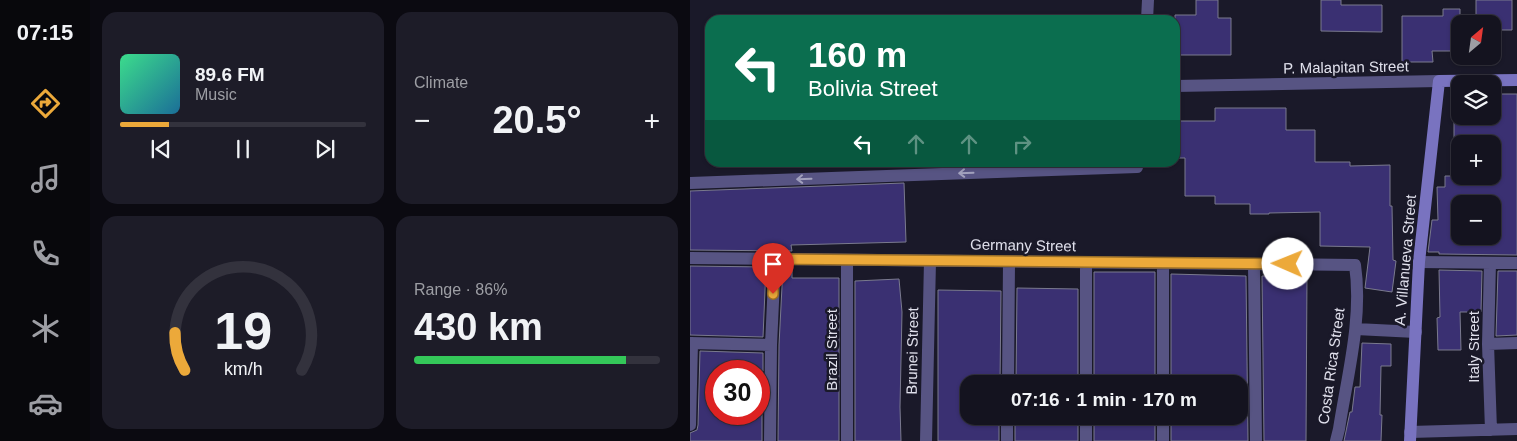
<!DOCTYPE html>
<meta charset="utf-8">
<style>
:root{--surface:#14131f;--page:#1d1c28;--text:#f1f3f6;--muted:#9d9ea4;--line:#33323d;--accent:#eca93a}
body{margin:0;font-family:Helvetica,sans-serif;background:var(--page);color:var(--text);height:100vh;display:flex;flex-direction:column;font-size:19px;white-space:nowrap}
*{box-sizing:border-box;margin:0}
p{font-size:16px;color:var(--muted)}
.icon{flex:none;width:28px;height:28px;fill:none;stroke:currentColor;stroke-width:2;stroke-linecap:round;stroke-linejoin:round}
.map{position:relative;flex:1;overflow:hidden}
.sheet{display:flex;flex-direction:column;gap:12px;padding:12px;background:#0b0a11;width:600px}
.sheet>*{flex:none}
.guide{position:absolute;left:15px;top:15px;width:475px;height:152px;border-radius:15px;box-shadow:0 1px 4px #0004,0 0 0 1px var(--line);background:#0b6e4f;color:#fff;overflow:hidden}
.needle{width:32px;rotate:29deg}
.buttons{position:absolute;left:761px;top:15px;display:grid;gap:10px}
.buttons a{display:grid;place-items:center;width:50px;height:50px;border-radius:10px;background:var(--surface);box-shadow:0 1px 4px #0004,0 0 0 1px var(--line);font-size:25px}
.speed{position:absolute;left:15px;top:360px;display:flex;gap:10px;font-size:25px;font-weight:700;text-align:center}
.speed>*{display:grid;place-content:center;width:65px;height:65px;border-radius:50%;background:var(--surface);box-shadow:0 1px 4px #0004,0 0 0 1px var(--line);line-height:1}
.speed .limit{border:8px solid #d22;background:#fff;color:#111}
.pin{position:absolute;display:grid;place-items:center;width:42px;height:42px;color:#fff;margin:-51px -21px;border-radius:50% 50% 50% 0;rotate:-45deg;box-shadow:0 0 5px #0007}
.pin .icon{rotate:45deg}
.me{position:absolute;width:55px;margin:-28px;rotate:271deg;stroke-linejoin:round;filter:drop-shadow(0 0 4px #0008)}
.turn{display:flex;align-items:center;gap:18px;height:105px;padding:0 20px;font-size:22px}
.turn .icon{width:65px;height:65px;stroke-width:2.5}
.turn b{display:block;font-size:35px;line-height:42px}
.lanes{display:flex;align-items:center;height:48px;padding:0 20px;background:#0003;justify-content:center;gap:25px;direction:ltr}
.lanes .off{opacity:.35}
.big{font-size:38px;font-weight:600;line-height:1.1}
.sheet .tile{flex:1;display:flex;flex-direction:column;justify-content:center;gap:8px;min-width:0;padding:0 18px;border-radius:15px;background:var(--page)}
.sheet .dial{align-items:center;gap:0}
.dial svg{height:130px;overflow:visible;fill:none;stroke:var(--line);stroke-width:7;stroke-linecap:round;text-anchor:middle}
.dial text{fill:var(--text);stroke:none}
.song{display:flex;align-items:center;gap:15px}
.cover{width:60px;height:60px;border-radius:8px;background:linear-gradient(135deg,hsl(150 70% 55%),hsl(200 70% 35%))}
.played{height:5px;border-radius:2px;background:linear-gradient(90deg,var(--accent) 20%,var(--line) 20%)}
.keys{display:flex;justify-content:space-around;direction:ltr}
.heat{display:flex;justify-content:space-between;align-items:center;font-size:28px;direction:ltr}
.charge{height:8px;border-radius:4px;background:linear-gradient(90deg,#34c759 86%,var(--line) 0)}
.sheet .tiles{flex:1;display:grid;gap:12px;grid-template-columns:repeat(2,1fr)}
.trip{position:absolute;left:270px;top:375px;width:288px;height:50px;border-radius:15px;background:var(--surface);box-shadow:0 1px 4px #0004,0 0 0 1px var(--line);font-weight:600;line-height:50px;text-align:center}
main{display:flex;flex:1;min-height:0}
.tabs{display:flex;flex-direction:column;width:90px;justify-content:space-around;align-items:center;background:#08080c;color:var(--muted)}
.tabs .icon{width:35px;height:35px}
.tabs .active{color:var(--accent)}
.tabs b{font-size:22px;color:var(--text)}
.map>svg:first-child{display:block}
</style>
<main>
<nav class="tabs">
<b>07:15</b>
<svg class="icon active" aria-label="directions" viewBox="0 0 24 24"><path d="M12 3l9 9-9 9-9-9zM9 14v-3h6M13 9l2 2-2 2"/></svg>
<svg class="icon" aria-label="music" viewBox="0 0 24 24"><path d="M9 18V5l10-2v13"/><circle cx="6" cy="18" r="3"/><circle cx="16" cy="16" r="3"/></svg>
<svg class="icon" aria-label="phone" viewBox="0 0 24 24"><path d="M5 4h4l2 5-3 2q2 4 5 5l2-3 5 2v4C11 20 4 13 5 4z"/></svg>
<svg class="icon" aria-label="climate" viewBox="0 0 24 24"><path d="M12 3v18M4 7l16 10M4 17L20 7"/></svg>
<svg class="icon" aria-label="car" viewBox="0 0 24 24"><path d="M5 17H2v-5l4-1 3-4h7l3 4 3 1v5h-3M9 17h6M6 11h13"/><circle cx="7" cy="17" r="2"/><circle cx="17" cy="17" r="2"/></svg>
</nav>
<section class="sheet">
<div class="tiles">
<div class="tile">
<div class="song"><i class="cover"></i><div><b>89.6 FM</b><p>Music</p></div></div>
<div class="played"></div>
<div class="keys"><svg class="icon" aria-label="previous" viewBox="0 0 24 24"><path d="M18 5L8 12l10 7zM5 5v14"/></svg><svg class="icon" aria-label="pause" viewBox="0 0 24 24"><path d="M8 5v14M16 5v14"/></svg><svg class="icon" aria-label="next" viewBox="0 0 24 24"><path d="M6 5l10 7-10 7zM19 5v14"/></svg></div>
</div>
<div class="tile"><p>Climate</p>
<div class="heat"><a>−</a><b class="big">20.5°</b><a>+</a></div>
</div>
<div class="tile dial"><svg viewBox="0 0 100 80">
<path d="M14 69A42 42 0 1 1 86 69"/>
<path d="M14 69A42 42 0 0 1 8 46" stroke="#eca93a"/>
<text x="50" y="56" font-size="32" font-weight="700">19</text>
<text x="50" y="72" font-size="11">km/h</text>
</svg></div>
<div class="tile"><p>Range · 86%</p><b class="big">430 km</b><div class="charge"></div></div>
</div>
</section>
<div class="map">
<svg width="827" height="441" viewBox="0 0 827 441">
<rect width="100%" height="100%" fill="#1a1929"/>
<path fill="#3a3072" stroke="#7a7a8e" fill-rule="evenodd" d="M506,0H528V18H541V55H485V15H506Z
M631,0H651V5H692V32L631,31Z
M786,0H822V30H802V24H786Z
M753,9H770V51H742L743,62H712V16H753Z
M802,94H827V255L749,254V252H738L742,220H748L747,187H755V176H802V144H764V116H802ZM770,204H802V236H770Z
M525,108H596V130H625V162H660V166L700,165V206H702L703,260L706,261L702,292L675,288L680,247L630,246V212L579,213V214H560V204H525V196H495V158H485V121H525Z
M214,183L216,242L101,245L102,251L0,250V191Z
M0,266L76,267L73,337L0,335Z
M93,267H102V278H149V441H88L89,345Z
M749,270L792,271L791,312H770L771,350H748L747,318L750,317Z
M808,271H827V335L806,336Z
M404,272H465V384H404Z
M578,272L617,273L616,441H574L572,276H578Z
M481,274L556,276L558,441H481V416H549V384H481Z
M209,279L212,312L210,407L211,441H165V281Z
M327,288L388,289V384H326Z
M248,290L311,291L310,384H279V416H309V441H248Z
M672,343L701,344V366H691L690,415H692L691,441H654L660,412H662L665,387H670Z
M10,351L73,353V371H26V414H72V441H0V433L7,430L8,425Z
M325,416H388V441H325Z
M404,416H465V441H404Z"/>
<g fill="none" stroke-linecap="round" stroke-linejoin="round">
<path stroke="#575483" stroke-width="12" d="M457,20L458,0
M485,86L749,81
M0,183L447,167L448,162
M0,258L665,265C673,318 657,377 649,429L646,441
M396,262V384
M729,262L827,263
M473,263V384
M800,263L798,344L801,430
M564,264L566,441
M666,329L726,332
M0,343L81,345
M798,344L827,343
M318,384L319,262
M396,416V441
M473,416V441
M0,425L2,343
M720,432L827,429
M80,441L81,345L85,259
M157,441V260
M236,441L240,261
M317,441V416"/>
<path stroke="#7973c0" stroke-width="12" d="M720,441L729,262L749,81L827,80"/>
</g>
<defs><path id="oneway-shaft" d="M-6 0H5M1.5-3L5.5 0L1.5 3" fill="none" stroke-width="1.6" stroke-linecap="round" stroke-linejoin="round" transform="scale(1.25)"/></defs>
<g stroke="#a2a1bd">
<use href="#oneway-shaft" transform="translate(276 173) rotate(178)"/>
<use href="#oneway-shaft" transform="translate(114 179) rotate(178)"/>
</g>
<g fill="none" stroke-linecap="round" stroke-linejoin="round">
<defs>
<path id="route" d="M83,294L84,259L598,264"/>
</defs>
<use href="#route" stroke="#996e26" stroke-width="12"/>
<use href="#route" stroke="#eca93a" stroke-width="9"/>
</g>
<g text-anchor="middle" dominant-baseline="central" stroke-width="5" stroke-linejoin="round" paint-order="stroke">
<g font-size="15" fill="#e0e0ec" stroke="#1a1929">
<text transform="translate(656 67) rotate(-1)">P. Malapitan Street</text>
<text transform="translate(333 245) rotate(1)">Germany Street</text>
<text transform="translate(715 260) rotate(-85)">A. Villanueva Street</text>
<text transform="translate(783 347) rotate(-90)">Italy Street</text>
<text transform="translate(141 350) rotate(-90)">Brazil Street</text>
<text transform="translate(222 351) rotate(-89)">Brunei Street</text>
<text transform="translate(641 366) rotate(-82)">Costa Rica Street</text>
</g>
</g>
</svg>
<div class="buttons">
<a><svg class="needle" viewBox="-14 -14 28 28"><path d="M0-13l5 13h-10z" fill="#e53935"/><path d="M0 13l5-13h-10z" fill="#9d9ea4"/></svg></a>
<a><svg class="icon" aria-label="layers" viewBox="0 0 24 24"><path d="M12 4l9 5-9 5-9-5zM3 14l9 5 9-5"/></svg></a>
<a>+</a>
<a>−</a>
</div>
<div class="speed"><div class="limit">30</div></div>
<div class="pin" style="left:83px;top:294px;background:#d93025"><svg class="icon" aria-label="arrive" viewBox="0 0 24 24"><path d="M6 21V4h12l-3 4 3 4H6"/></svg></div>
<svg class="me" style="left:598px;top:264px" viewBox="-20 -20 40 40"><circle r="19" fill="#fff"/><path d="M0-13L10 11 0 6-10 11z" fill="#eca93a"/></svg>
<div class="trip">07:16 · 1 min · 170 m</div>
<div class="guide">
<div class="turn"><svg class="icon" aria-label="left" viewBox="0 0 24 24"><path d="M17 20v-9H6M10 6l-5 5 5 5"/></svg><div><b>160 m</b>Bolivia Street</div></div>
<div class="lanes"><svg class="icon" aria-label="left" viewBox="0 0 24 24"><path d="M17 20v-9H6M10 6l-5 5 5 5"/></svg><svg class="icon off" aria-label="ahead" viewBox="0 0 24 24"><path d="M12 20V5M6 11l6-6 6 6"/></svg><svg class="icon off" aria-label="ahead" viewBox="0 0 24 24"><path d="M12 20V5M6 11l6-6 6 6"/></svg><svg class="icon off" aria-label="right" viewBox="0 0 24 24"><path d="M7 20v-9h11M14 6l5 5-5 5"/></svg></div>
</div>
</div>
</main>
